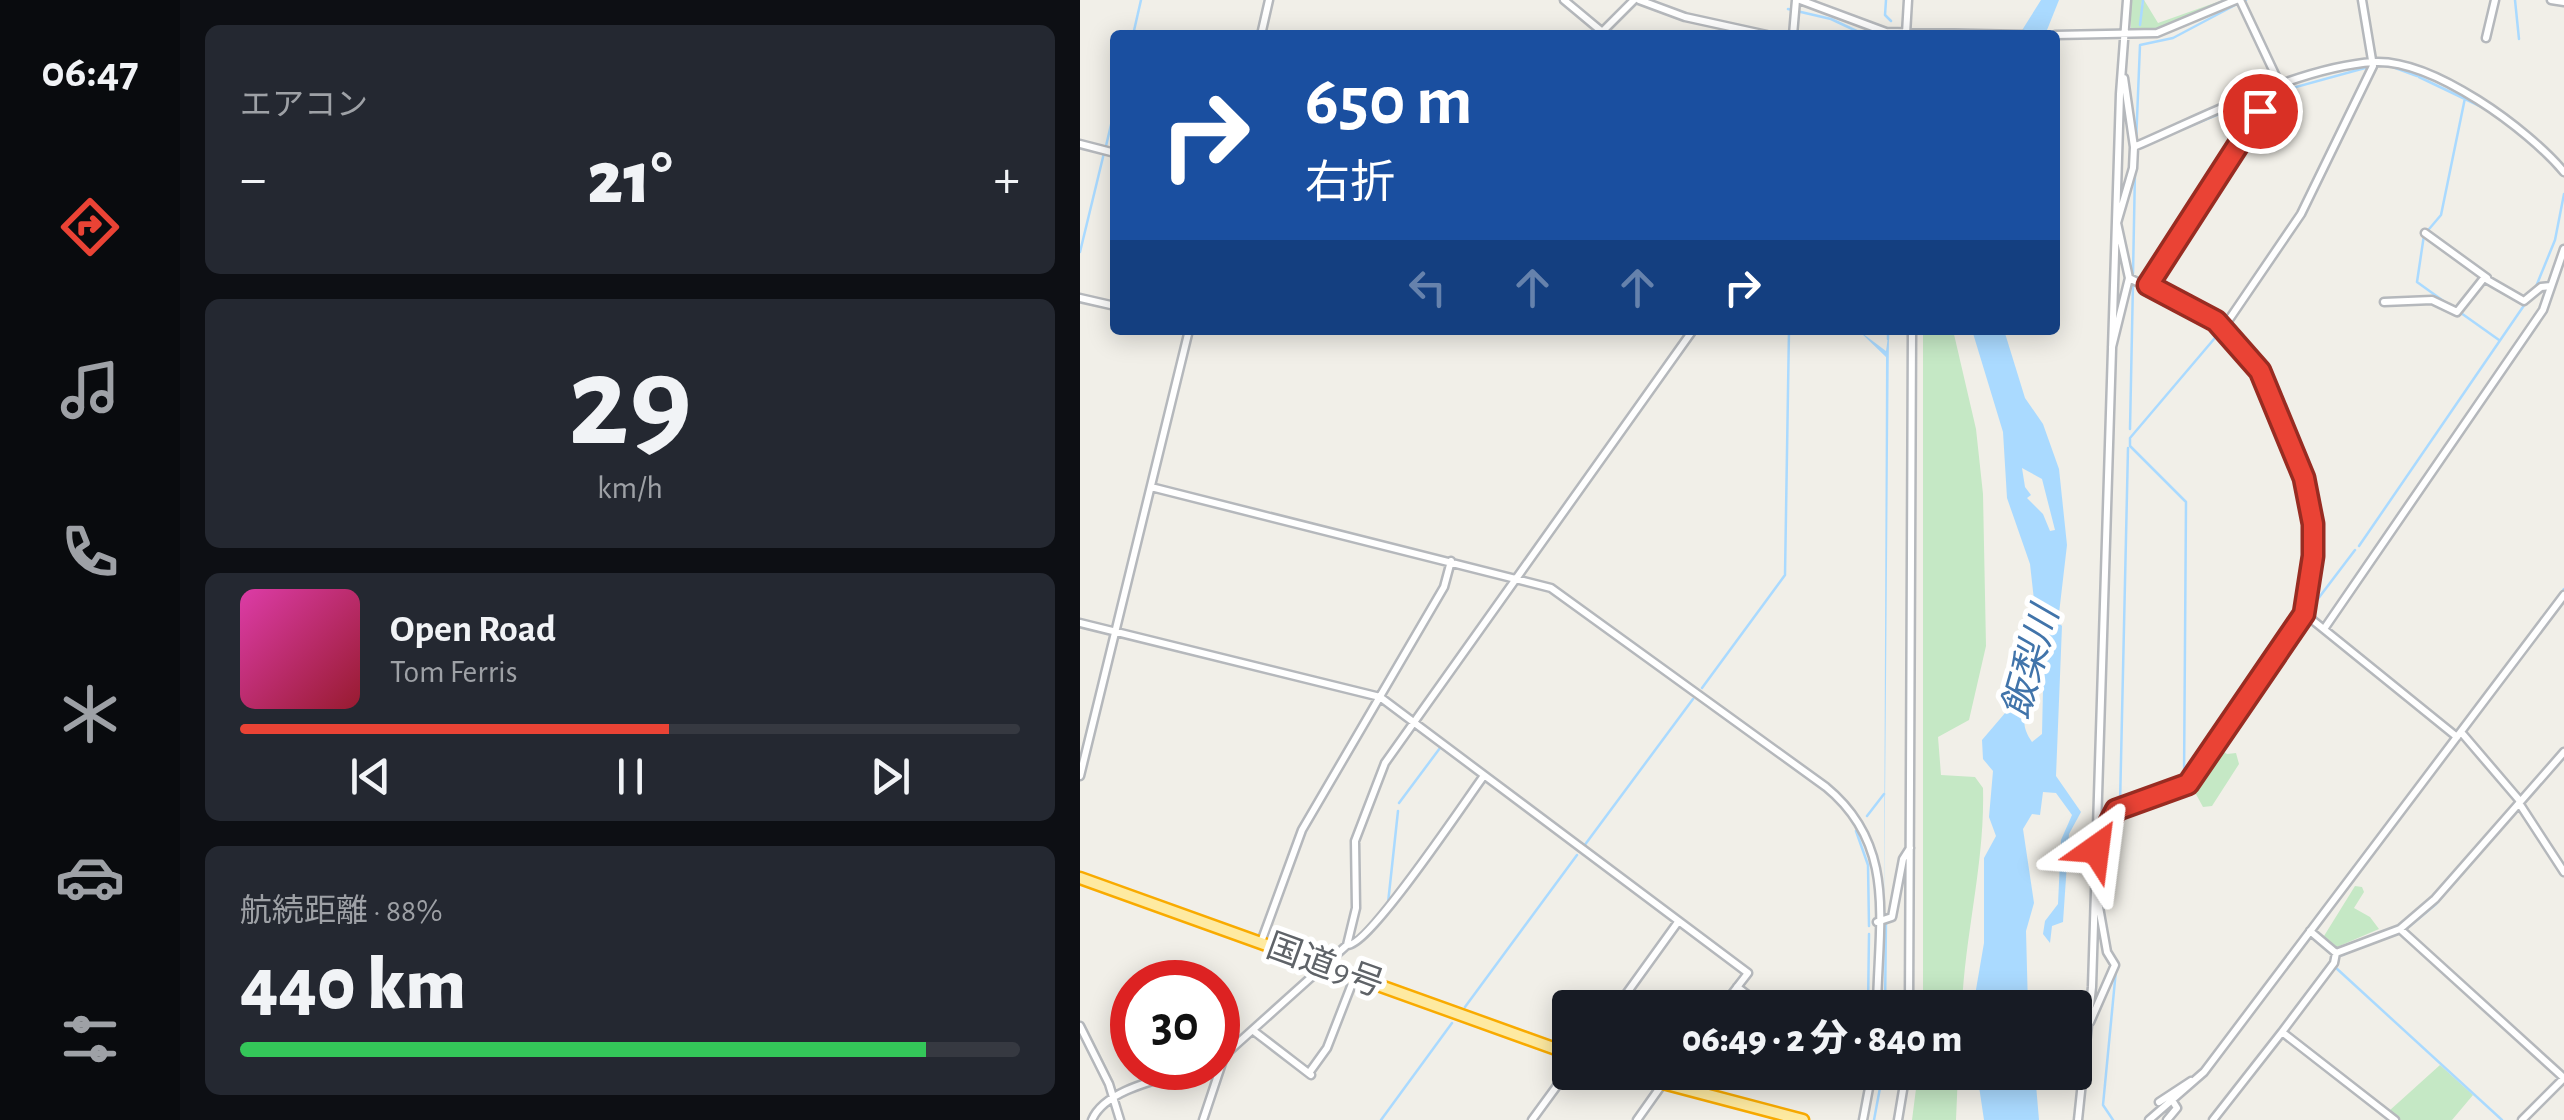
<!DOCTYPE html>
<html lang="ja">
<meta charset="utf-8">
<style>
:root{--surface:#171b24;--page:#242831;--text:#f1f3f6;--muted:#9ea1a6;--line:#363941;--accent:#ea4335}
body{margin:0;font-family:"Alegreya Sans","Noto Sans JP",sans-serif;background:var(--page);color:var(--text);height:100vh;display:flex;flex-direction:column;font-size:38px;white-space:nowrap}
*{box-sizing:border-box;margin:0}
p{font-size:32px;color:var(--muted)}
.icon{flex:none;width:55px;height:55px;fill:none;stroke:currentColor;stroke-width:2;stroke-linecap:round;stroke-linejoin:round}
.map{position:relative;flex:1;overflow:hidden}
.sheet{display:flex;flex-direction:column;gap:25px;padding:25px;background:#0d0f14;width:900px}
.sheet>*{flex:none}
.hud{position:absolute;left:30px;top:30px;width:950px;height:305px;border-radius:10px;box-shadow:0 5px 25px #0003;background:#1a4fa0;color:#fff;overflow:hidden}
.speed{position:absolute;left:30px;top:960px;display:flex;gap:20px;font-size:50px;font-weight:700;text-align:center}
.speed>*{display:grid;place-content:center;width:130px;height:130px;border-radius:50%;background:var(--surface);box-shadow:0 5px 25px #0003;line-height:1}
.speed .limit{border:15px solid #d22;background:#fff;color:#111}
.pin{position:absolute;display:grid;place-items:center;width:85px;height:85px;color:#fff;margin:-42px;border:5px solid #fff;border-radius:50%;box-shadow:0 2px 10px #0007}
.me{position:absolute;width:110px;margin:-55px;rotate:31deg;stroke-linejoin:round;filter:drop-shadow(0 0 8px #0008)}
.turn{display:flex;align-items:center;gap:35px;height:210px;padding:0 30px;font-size:45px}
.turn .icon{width:130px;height:130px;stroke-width:2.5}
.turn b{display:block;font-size:70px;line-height:85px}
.lanes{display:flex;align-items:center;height:95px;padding:0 30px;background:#0003;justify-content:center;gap:50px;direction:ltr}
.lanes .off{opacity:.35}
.big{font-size:75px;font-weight:800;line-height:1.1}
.sheet .widget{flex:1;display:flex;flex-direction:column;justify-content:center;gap:15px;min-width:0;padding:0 35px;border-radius:15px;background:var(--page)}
.sheet .dial{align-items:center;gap:0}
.dial b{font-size:130px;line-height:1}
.song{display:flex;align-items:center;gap:30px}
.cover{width:120px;height:120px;border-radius:15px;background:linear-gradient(135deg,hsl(320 70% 55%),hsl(350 70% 35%))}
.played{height:10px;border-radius:5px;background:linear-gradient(90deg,var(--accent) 55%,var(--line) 55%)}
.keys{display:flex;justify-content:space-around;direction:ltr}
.heat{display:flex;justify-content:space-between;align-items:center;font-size:55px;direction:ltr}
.charge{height:15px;border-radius:8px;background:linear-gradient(90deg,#34c759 88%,var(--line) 0)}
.trip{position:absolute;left:472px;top:990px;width:540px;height:100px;border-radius:10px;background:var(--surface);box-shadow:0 5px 25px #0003;font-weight:800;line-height:100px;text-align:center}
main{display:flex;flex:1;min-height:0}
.dock{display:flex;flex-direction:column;width:180px;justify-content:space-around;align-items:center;background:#090b0e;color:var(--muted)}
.dock .icon{width:70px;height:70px}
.dock .on{color:var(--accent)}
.dock b{font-size:45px;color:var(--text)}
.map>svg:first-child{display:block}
</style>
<main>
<nav class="dock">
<b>06:47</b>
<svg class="icon on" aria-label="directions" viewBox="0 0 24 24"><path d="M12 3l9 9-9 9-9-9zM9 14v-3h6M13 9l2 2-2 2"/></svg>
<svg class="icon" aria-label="music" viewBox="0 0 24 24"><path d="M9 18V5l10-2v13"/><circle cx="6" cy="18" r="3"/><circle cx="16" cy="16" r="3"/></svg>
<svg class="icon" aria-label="phone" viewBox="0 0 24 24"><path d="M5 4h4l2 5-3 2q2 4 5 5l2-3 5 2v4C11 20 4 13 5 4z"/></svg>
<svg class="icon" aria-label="climate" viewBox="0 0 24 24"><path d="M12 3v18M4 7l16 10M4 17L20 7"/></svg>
<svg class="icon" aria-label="car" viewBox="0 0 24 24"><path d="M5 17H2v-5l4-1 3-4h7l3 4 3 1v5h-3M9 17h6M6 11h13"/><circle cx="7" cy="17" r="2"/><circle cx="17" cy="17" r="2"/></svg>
<svg class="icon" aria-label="filters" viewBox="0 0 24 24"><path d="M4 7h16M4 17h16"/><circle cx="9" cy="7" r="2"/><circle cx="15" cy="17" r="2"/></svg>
</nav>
<section class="sheet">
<div class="widget"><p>エアコン</p>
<div class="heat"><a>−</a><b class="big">21°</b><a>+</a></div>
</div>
<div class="widget dial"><b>29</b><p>km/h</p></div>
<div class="widget">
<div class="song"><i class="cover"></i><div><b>Open Road</b><p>Tom Ferris</p></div></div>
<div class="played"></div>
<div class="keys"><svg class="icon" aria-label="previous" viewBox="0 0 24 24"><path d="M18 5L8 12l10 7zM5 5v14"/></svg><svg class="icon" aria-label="pause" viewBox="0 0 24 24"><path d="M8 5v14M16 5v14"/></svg><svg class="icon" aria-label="next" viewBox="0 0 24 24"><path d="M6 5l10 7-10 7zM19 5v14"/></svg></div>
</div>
<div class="widget"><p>航続距離 · 88%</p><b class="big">440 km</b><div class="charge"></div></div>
</section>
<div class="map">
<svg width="1484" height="1120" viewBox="0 0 1484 1120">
<rect width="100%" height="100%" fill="#f1efe8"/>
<path fill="#c5e8c5" d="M1051,0H1062L1060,25L1064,0L1078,23L1143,0L1096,24L1056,32L1051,29Z
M843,330H873L896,429L903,494L906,646L889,720L858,737L861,775L895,777L903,788C905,863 885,933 882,1007H843Z
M1137,747L1147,754L1156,753L1159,764L1132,806L1123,807L1111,785Z
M1275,886L1282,887L1284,892L1274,908L1290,917L1299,929L1257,947L1244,936Z
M1360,1065L1393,1095L1372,1120H1321L1309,1111Z
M838,1073H878L876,1120H832Z"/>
<path fill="#aadaff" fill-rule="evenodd" d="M961,0H979L965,35H939Z
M778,330L806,351L809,330L804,919L806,357Z
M892,330H924L945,398L963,424L979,469L987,545L978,622L982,626L976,776L1001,812L989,834L983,922L972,926L970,943L963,934L965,921L978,904L981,840L992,815L976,793L963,792L960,815L952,814L943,829L954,903L946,931L948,1007H893L904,943V858L916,836L909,817L913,771L903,759L902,740L943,692L954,600L950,564L927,498L923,432ZM942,468L962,479L975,530L970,531L963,514L947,498L951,495L945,487ZM963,689L962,734L952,742C936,719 948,709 963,689Z
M897,1073H955L959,1120H904Z"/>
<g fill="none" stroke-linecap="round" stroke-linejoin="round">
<path stroke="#aadaff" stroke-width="2.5" d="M806,0L805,15L811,21
M1435,0L1439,39
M1164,1L1166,0
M708,9L751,19L785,35
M1060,25L1063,0
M53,35L61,0
M1310,66L1337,76
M1339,77L1406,109
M1183,96L1285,68
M1270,106L1290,64
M1086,136L1175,99
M1056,143L1060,45L1093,38L1159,3
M26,146L35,108
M0,252L24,153
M1053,274L1055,171
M1455,289L1475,240L1484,194
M1369,305L1337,282L1344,235L1361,215L1385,98
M1381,313L1419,340
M1148,326L1167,351
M808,339V330
M1189,383L1202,406L1212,440
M1050,429L1053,282
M1226,475L1238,538L1231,590
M1279,546L1445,304
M1478,598L1484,589
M1228,612L1275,550
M622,688L705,575L709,330
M1104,782L1106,502L1050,446V438L1140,332
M1452,793L1484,758
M1073,800L1107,788
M319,803L360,748
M1040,805L1048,448
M787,816L804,794
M776,831L788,865L789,926
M504,846L613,699
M308,903L318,811
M1326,929L1356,904L1420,830
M1263,955L1275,949
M1255,967L1422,1120
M385,1007L497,855
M788,1008L789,934
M805,1008L806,919
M1183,1051L1253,958
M1460,1097L1479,1078
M301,1120L372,1023
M794,1120L803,1072
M1033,1120L1023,1105L1036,970"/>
<defs>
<path id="minor" d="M484,0L526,35
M559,0L605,17L687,35
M720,0L806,32L943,35
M1160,0L1201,87
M1471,0L1484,2
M522,32L554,0
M826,34L828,0
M181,35L189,0
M713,35L716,0
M975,35L1077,33L1156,0
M1406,38L1415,0
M1183,103L1201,125
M0,144L35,153
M1054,147C1124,117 1218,67 1294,62C1353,59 1448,129 1484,172
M1345,233L1407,278
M1068,285L1180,111L1179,95
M0,298L35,306
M1304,302L1352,300L1377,312L1404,278L1444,301L1461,287L1471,286
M1144,327L1221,214L1293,66L1282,0
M1032,347L1049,278L1037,223L1053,168L1054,147L1044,78
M71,487L471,588L746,787C818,846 798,923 797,1008
M1225,614L1377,737
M0,623L300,697L668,973L641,1008
M1244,629L1463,310L1484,249
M1381,732L1440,801
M0,776L109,330
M1439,803L1484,872
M1018,847L1037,810L1108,784L1225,614L1234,539L1224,478L1181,371L1136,321L1049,278
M797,922L812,917L823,859L830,848
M1320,929L1484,1078
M1230,931L1256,953L1320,929L1355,899L1484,752
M181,942L222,830L364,587L371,561
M267,945C287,949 384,803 403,777
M1256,953L1254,963L1202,1032L1315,1120
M657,987L685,1008
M536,1008L598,922
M829,1008L832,330
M1010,1022L1035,965L1027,952L1016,890
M0,1026L29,1084L40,1120
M175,1032L231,1075
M138,1061L267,945L276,908L275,841L305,763L613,330
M773,1072L790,1085
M229,1073L247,1048L275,976
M1079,1102L1111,1081
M12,1120C25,1088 86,1078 117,1068
M123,1120L143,1060
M452,1120L490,1068
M557,1120L591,1072
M783,1120L792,1072
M818,1120L826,1072
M998,1120L1012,987L1040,94L1047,0
M1069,1120L1124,1072L1484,595
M1087,1120L1097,1108L1092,1100
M1133,1120L1202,1032
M1442,1120L1484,1078"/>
<path id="trunk" d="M0,878L490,1054
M541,1072L723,1120"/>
</defs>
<use href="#minor" stroke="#b5b8bc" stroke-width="11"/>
<use href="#trunk" stroke="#f9ab00" stroke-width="15"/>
<use href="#minor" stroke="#fff" stroke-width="6"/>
<use href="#trunk" stroke="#feeaa1" stroke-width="10"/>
</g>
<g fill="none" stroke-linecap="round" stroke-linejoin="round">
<defs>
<path id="route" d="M1016,849L1036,810L1108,784L1224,614L1233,556V524L1224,478L1180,371L1136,321L1068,285L1180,111"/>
</defs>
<use href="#route" stroke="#982c22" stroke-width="25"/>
<use href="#route" stroke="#ea4335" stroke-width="18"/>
</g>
<g text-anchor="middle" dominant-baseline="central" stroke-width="10" stroke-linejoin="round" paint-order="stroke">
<g font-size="35" fill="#5f6368" stroke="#fff">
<text transform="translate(245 966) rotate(20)">国道9号</text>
</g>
<g font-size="38" font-style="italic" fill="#4174aa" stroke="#fff">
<text transform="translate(952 663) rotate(-74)">飯梨川</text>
</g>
</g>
</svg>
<div class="speed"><div class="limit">30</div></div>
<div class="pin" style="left:1180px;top:111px;background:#d93025"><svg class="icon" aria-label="arrive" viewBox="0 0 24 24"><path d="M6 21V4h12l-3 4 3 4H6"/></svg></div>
<svg class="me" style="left:1016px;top:849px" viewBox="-20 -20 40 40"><path d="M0-17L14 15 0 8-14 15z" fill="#ea4335" stroke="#fff" stroke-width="4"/></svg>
<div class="trip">06:49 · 2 分 · 840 m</div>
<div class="hud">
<div class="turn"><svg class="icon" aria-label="right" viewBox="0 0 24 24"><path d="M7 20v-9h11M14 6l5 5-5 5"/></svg><div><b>650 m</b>右折</div></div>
<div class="lanes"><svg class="icon off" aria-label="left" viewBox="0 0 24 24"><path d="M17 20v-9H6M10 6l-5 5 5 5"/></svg><svg class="icon off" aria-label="ahead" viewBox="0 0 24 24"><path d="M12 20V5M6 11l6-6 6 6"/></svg><svg class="icon off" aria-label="ahead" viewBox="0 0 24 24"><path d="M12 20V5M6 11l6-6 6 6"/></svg><svg class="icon" aria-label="right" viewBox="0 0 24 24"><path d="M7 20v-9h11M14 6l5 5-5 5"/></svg></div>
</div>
</div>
</main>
